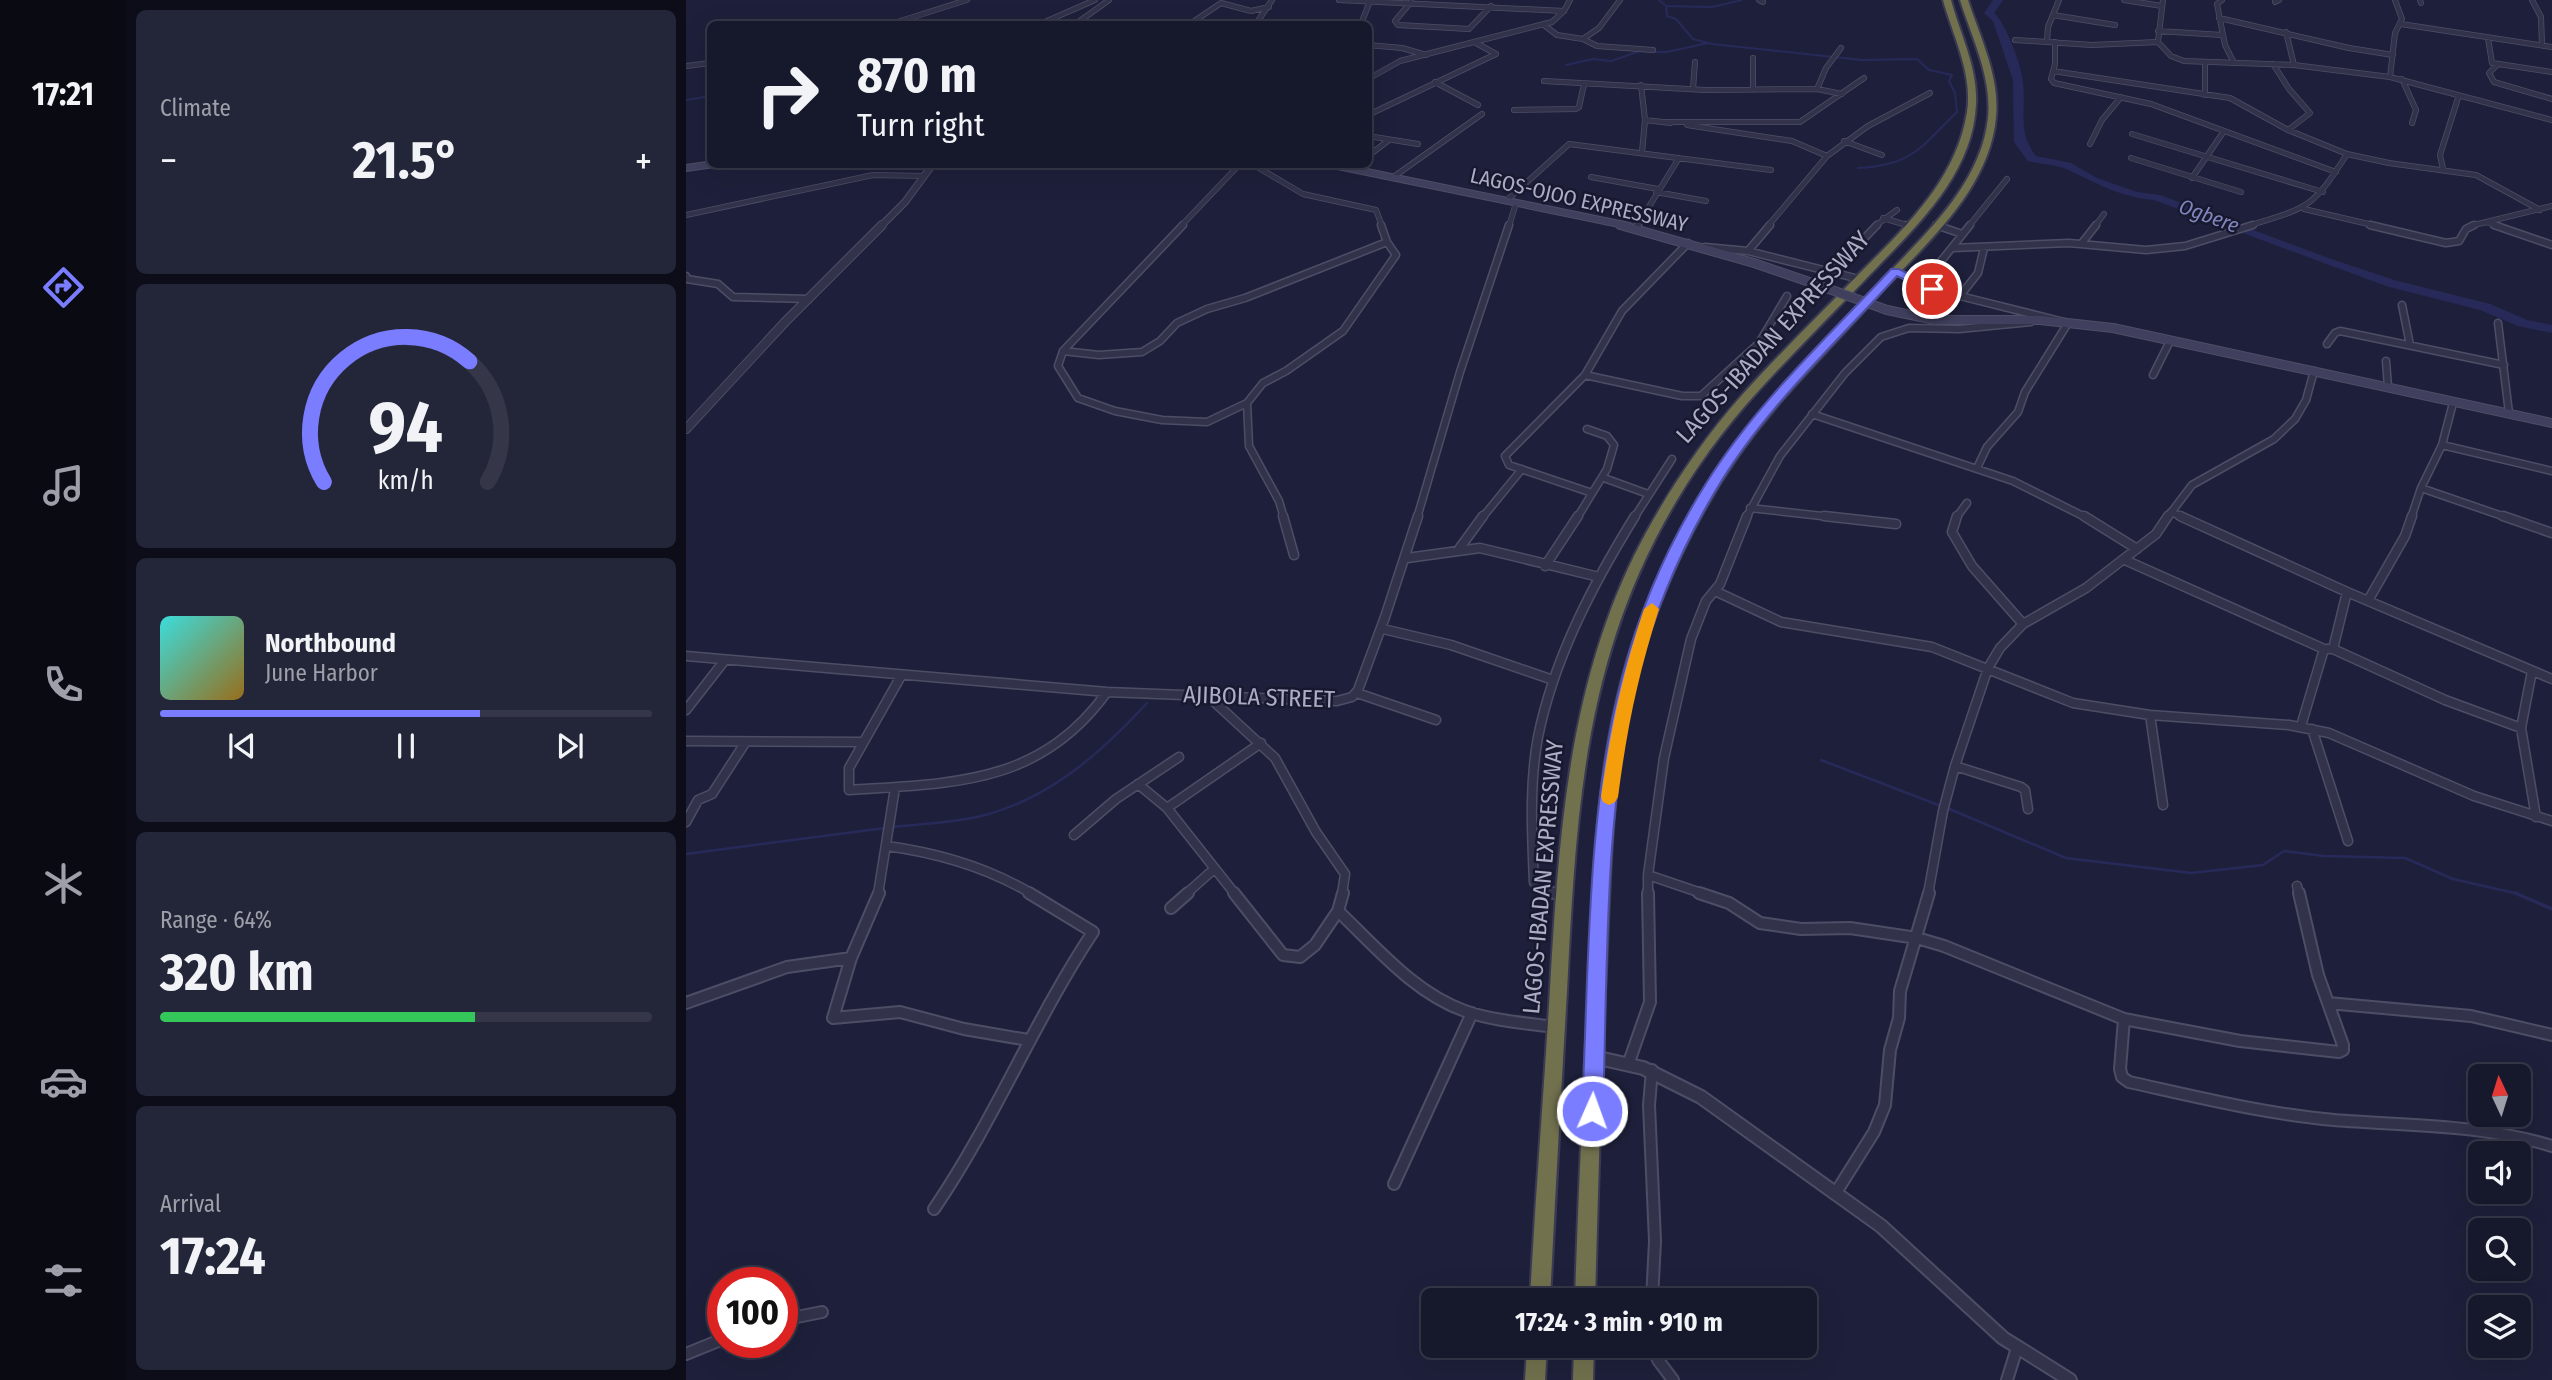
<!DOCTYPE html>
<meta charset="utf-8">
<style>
:root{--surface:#16182c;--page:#232538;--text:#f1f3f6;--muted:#9ea0a9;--line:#353748;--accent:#7a7dff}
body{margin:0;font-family:"Fira Sans Condensed",sans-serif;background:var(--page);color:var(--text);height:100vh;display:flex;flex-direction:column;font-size:26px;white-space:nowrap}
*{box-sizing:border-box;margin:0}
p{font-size:23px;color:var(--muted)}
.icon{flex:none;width:38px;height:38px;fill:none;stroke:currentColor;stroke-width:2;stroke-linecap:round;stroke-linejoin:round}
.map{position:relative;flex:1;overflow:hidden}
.sheet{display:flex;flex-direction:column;gap:10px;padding:10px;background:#0c0d18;width:560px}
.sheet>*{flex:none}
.top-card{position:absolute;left:21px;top:21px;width:665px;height:147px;border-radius:10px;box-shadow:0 7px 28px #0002,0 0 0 2px var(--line);background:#16182c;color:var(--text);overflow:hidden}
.needle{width:46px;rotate:356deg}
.buttons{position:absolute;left:1782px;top:1064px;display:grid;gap:14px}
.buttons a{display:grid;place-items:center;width:63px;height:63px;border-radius:10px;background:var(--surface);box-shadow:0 7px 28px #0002,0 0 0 2px var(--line);font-size:35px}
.speed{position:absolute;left:21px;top:1267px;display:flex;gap:14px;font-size:35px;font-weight:700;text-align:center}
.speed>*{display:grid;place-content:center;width:91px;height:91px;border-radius:50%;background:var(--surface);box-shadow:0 7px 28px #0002,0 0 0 2px var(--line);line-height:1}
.speed .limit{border:10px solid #d22;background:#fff;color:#111}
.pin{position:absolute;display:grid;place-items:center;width:60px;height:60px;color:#fff;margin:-30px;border:4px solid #fff;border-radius:50%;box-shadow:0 2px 7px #0007}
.me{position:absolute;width:77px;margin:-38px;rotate:2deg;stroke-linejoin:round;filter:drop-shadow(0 0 5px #0008)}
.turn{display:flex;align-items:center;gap:24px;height:147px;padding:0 35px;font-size:32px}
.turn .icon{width:91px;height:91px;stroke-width:2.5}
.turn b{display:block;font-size:49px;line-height:60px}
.big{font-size:52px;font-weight:700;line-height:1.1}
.sheet .tile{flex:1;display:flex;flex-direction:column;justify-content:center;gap:10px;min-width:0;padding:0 24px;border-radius:10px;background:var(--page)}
.sheet .dial{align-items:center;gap:0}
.dial svg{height:182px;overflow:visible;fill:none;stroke:var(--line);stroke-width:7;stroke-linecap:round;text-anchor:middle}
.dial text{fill:var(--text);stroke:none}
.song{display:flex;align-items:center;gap:21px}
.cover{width:84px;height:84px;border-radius:10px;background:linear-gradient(135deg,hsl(180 70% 55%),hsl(40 70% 35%))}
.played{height:7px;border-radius:4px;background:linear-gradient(90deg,var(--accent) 65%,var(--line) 65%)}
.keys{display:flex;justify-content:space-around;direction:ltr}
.heat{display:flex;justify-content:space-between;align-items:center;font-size:38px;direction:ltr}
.charge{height:10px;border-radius:5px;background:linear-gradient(90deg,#34c759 64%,var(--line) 0)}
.trip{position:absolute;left:735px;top:1288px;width:396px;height:70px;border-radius:10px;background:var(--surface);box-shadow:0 7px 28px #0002,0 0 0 2px var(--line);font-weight:700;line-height:70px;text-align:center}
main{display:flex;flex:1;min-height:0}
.tab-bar{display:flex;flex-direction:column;width:126px;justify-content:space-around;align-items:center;background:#090a12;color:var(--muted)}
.tab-bar .icon{width:49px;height:49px}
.tab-bar .on{color:var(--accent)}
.tab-bar b{font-size:32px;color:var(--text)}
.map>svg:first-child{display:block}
</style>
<main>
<nav class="tab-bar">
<b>17:21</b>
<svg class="icon on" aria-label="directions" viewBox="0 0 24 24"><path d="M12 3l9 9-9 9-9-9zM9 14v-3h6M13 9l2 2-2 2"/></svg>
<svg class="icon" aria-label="music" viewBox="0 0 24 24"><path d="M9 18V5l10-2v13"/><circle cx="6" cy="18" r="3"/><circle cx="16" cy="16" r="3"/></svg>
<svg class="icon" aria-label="phone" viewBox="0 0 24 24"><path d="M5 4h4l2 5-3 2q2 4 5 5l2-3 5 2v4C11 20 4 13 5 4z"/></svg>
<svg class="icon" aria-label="climate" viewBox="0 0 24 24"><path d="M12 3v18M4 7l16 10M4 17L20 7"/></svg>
<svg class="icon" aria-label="car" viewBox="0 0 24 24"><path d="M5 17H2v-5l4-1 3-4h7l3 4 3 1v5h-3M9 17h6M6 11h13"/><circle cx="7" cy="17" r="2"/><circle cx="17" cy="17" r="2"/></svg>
<svg class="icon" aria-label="filters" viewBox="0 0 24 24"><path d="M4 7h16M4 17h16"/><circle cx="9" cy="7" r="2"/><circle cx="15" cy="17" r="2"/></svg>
</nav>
<section class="sheet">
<div class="tile"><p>Climate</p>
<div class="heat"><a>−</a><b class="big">21.5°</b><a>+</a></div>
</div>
<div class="tile dial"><svg viewBox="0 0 100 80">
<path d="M14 69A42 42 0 1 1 86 69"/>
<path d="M14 69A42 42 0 0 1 78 16" stroke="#7a7dff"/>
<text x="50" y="56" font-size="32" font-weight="700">94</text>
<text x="50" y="72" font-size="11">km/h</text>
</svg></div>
<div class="tile">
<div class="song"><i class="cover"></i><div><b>Northbound</b><p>June Harbor</p></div></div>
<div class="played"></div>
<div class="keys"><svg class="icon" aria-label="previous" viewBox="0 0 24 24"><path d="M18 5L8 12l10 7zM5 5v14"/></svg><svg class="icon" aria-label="pause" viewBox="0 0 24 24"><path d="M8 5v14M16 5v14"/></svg><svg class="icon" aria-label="next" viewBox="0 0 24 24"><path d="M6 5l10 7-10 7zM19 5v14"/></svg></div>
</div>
<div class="tile"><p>Range · 64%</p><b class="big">320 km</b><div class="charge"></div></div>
<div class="tile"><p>Arrival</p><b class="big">17:24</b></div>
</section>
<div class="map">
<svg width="1866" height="1380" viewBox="0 0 1866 1380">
<rect width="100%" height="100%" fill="#1e203b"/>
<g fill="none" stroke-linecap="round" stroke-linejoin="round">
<path stroke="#272a59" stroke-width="2" d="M973,0L980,6L981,16L990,19L1007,39L1026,44L1176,60L1231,59L1243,70L1266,75L1263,81L1269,93L1271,112C1234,148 1227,165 1172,168
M980,6L1026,7L1056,0
M967,52H981L1022,43
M880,65L907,59L925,61L954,51
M0,100L24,96"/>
<path stroke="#272a59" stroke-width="2.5" d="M1135,760L1255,806
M1261,808L1380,858L1505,873L1577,865L1598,851L1638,856L1719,858L1767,879L1833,894
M206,827C234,824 263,823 291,817C361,801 413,755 461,703
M0,854L199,828"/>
<path stroke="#272a59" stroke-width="3.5" d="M1829,893L1866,909"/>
<path fill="#272a59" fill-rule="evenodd" d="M1307,0H1317L1308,13C1320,23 1336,67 1337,83C1340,112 1331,132 1350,156L1385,163L1411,178L1451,192L1474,195L1645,259L1708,280L1804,304L1841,320L1866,325V333L1832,326L1794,310L1700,286L1468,200C1433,197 1411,183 1380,169C1369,164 1354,164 1342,161L1328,142L1327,80L1307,21L1298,13Z"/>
<defs>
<path id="minor-far3" d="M653,0L878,11
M1073,0L1077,2
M1438,0L1476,6
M1477,0L1472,42L1485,56L1498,61L1608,65L1704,77L1866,120
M1536,0L1531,4L1539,45L1548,63
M1734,0L1735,3
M1846,0L1855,17L1856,45
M725,2L709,21L712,25L783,29L805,6
M1589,2L1593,0
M1367,15L1429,25
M1533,18L1663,48L1707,55
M205,24L281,0
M354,24L409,0
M393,24L391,23L423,0
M504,24L535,3L565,11L583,7
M570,24L586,0
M675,24L684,1
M1715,24L1866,47
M858,25L871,35L897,39L911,46L967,50
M1472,31L1536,35
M1600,32L1608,65
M1802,38L1806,63L1866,72
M897,39L913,28L934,0
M1329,40L1406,45L1472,42
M1361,41L1362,27L1373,0
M1369,42V64L1365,79L1368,83L1465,104L1650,172
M790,43L810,54
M682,45L716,48L740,55
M1067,58V90
M1519,63V95
M1587,64L1603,89L1624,113L1602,130
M1812,64L1803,73L1808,82L1866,99
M0,66L24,63
M1367,71L1544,98L1602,130L1661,154L1703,163L1790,175L1854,210
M1704,77L1709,33L1716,19L1709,0
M682,79L714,61L866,22L878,11L884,0
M1716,79L1730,110L1726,123
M858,81L1019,90L1131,89L1156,94
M749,82L792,105
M955,85L959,120L956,152
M1007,89L1009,62
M1131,89L1140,68L1155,48
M828,110L890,109L893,107L898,84
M682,115L810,54
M959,120L985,123
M981,122H1114L1178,78
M1001,125L1106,141L1141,156
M1446,134L1637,192
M682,136L732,144
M1158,141L1196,155
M1404,144L1416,120L1435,97
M682,156L703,140
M1445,158L1555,192
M566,164L617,194L690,210L696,226
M1757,169L1754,155L1773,95
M905,177L972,189
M706,178L796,114
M1506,178L1538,131
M970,192L1020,201
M820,201L883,144L1085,170
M1618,209L1691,226
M0,215L187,175L239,176
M1197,218L1224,226
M1800,222L1813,226
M1250,225L1254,226
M495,226L554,164
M823,226L830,203
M951,226L993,158
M1082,226L1141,156L1182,126L1244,93
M1189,226L1211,210
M1283,226L1321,179
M1409,226L1418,214
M1562,226C1623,207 1626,209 1661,154
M1784,226L1866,206"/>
<path id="minor-far2" d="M497,225L377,351L413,355L456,352L474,341L491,323L521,309L559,298L701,242
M1220,225L1224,226
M1250,225L1276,234
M1684,225L1760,243L1773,241L1780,229L1788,225
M1808,225L1866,245
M950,228L952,225
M1396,243L1410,225
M1019,247L1062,251L1173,279
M1267,248L1383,243L1460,250L1499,246L1567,225
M1062,251L1084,225
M1147,271L1191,225
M1209,271L1246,289L1382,323L1339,392L1332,412L1301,447L1291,468
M0,276L1,279L32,284L47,297L123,299
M1236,285L1284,225
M1274,296L1292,273L1298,248
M1716,305L1724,345
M1812,323L1823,413
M1641,344L1649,333L1654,331L1818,365
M377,351L372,366L392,398L429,411L476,420L521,422L561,403
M1700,361L1702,387
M899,375L996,396H1015L1073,343L1101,296
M1467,375L1484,341
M1126,414L1327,481L1401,518
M1756,445L1866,471
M918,478L962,494
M1735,488L1822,518
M906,493L823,465L819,456L899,375L936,311L1002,243
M1064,508L1154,518
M1485,512L1498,518
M598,518L593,501L563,446L561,403L577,383L600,371L657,331L710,255L701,242L695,225
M731,518L774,372L823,225
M796,518L836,469
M891,518L921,469L928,445L921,436L901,429
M948,518L986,459
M1060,518L1094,456L1159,373L1195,337L1223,328L1273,329L1345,322
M1270,518L1281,503
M1481,518L1506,485L1588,439L1609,419L1620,400L1628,371
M1725,518L1735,488L1756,445L1767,403"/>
<path id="minor-far1" d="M597,516L608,555
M1138,516L1210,524
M1271,516L1266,532L1286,566L1337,624
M1398,516L1451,549
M1494,516L1661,592L1866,679
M1817,516L1866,533
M773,549L797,516
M721,558L794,548L913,577
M1439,560L1638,649H1647L1759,700L1835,728
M859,566L892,516
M1029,591L1095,622L1246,647L1387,703L1464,715L1603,725L1643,733L1788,796L1866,821
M1683,599L1719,536L1726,516
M697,629L765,645L867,680
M1647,649L1661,592
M0,656L421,692L651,701L666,697L672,690L699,617L732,516
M1846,671L1835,728L1850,817
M215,676L163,768V790C268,783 354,785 421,692
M671,693L750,720
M523,697L589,758L630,832L659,874L656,894
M0,710L39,660
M1464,715L1477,805
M1615,726L1638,649
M1626,729L1662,841
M0,741L176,742
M1269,766L1335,787L1339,790L1342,809
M452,784L481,808L549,894
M481,808L575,743
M0,822L12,800L26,794L59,743
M388,835L430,799L493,757
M201,846C252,853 301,867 346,894
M962,875L1018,894
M1611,886L1613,894
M192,894L209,788
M500,894L528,869
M878,894L855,891L848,882C846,834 843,785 852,737C868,658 907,584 949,516
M962,894V875L978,758L1005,639L1020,601L1034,584L1061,516
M1242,894L1257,811L1269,766L1302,668L1314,648L1337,624L1400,588L1470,534L1482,516"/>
<path id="minor" d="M193,893L165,958L147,1018L214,1012L278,1029L342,1040
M548,893L597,955L614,957L629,945L652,911
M657,893L652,911C690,947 728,993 779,1011C808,1021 839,1023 869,1027
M868,893L878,894
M1013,893L1043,903L1074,923L1115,929L1164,928L1231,938L1258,946L1438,1019L1554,1041L1653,1052L1657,1050V1045L1632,975L1613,893
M485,908L502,893
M0,1003L101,967L165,958
M1642,1003L1785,1016L1866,1035
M1438,1019L1434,1069L1436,1077L1443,1082C1511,1097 1579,1114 1648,1120C1722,1126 1794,1124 1866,1146
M943,1062L964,1002L962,893
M966,1070L963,1105L969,1241L966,1300
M708,1184L786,1013
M1149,1194L1188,1132L1199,1105L1204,1050L1213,1018L1214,991L1243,893
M248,1209C308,1121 348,1021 407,932L343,893
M96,1320L136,1312
M967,1346L972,1360L987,1380
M0,1354L37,1339
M1321,1380L1331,1348"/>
<path id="tertiary-far2" d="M195,226L219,202L247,164"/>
<path id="tertiary-far1" d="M0,429L100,321L196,225"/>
<path id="tertiary" d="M908,1057L957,1068L1015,1097L1195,1226L1317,1338L1384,1380"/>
<path id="secondary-far1" d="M642,164L943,226
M0,168L28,164"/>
<path id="secondary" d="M934,225L1068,263L1132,285
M1201,310L1249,320H1354L1427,328L1866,423"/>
<path id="motorway" d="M1257,0H1265C1274,34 1292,68 1290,104C1287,178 1224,232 1177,282C1147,313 1117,343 1087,375C1051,413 1018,454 991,500C897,656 890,815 881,991C875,1094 869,1197 864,1300H844C849,1202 857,1104 863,1006C872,852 879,697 948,556C977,498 1013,444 1056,395C1091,356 1129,319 1166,281C1214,232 1270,183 1281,112C1287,74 1267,36 1257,0Z
M1274,0H1282C1294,37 1314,77 1310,117C1304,187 1244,240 1199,288C1166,325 1131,361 1098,398C1068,432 1041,469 1019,509C984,571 958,638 943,708C925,795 924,884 920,971C915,1081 912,1190 909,1300H889C892,1200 897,1100 902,1000C907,903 908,803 929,708C944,638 972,570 1007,508C1031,467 1059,428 1091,392C1125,355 1159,319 1194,282C1237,236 1295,185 1302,118C1306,77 1286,38 1274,0Z
M841,1346H861L859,1380H839Z
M888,1346H908L907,1380H887Z"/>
</defs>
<use href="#minor-far3" stroke="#4d4e66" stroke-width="6"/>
<use href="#minor-far2" stroke="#4d4e66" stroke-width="9"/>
<use href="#minor-far1" stroke="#4d4e66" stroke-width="11"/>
<use href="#minor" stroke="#4d4e66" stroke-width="14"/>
<use href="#tertiary-far2" stroke="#4d4e66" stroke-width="8"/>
<use href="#tertiary-far1" stroke="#4d4e66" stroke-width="10"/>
<use href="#tertiary" stroke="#4d4e66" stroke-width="16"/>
<use href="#secondary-far1" stroke="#4d4e66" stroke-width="8"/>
<use href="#secondary" stroke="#4d4e66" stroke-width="10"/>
<use href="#motorway" stroke="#3a3b52" stroke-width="4"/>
<use href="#minor-far3" stroke="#32334b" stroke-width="4.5"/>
<use href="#minor-far2" stroke="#32334b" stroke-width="6"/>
<use href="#minor-far1" stroke="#32334b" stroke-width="8"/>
<use href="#minor" stroke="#32334b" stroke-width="10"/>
<use href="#tertiary-far2" stroke="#32334b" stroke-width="6"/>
<use href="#tertiary-far1" stroke="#32334b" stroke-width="8"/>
<use href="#tertiary" stroke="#32334b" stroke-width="12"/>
<use href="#secondary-far1" stroke="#40405e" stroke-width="6"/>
<use href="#secondary" stroke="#40405e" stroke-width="8"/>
<use href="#motorway" fill="#72714e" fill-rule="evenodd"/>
<defs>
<path id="secondary-bridge" d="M1132,285L1201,310"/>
</defs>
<use href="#secondary-bridge" stroke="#4d4e66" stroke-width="10" stroke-linecap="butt"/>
<use href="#secondary-bridge" stroke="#40405e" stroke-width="8"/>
</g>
<path fill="#7a7dff" stroke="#4f51a6" stroke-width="2" d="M1205,269H1213L1252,289L1242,291L1211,276C1149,344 1077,410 1030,490C996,547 969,610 952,674C917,814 922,968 917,1111L914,1118L906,1121L899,1118L896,1111C903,969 900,811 937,674C954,608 983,543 1019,485C1068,405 1141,338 1205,269Z"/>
<path fill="#f59e0b" d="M966,603L973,609C952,675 941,728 932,797L929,802L923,805L917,802L915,797C925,728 936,675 958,609Z"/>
<g text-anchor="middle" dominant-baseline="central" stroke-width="5" stroke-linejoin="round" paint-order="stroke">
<g font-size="21" fill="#adadc8" stroke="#18192f">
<text transform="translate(893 200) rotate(13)">LAGOS-OJOO EXPRESSWAY</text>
</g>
<g font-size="21" font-style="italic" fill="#8185bc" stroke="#18192f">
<text transform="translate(1523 216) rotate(20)">Ogbere</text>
</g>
<g font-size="24" fill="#adadc8" stroke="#18192f">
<text transform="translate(1087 337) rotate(-48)">LAGOS-IBADAN EXPRESSWAY</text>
<text transform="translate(573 697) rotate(2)">AJIBOLA STREET</text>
<text transform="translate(857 877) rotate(-85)">LAGOS-IBADAN EXPRESSWAY</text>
</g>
</g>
</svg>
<div class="buttons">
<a><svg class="needle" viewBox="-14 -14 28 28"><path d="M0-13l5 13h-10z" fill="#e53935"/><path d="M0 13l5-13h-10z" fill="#9ea0a9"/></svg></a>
<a><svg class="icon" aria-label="sound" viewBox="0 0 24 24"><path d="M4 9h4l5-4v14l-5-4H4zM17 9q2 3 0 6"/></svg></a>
<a><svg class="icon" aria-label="search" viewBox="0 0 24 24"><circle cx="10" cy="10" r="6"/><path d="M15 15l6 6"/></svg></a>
<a><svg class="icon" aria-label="layers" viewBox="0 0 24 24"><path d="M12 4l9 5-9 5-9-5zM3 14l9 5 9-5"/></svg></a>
</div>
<div class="speed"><div class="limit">100</div></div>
<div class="pin" style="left:1246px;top:289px;background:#d93025"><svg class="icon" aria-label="arrive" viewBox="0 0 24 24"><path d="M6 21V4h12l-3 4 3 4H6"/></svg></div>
<svg class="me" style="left:906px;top:1111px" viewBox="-20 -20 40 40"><circle r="17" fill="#7a7dff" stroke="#fff" stroke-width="3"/><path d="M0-11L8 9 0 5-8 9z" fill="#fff"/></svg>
<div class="trip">17:24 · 3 min · 910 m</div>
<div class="top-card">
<div class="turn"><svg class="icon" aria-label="right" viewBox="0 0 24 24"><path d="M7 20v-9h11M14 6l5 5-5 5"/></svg><div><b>870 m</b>Turn right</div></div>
</div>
</div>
</main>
